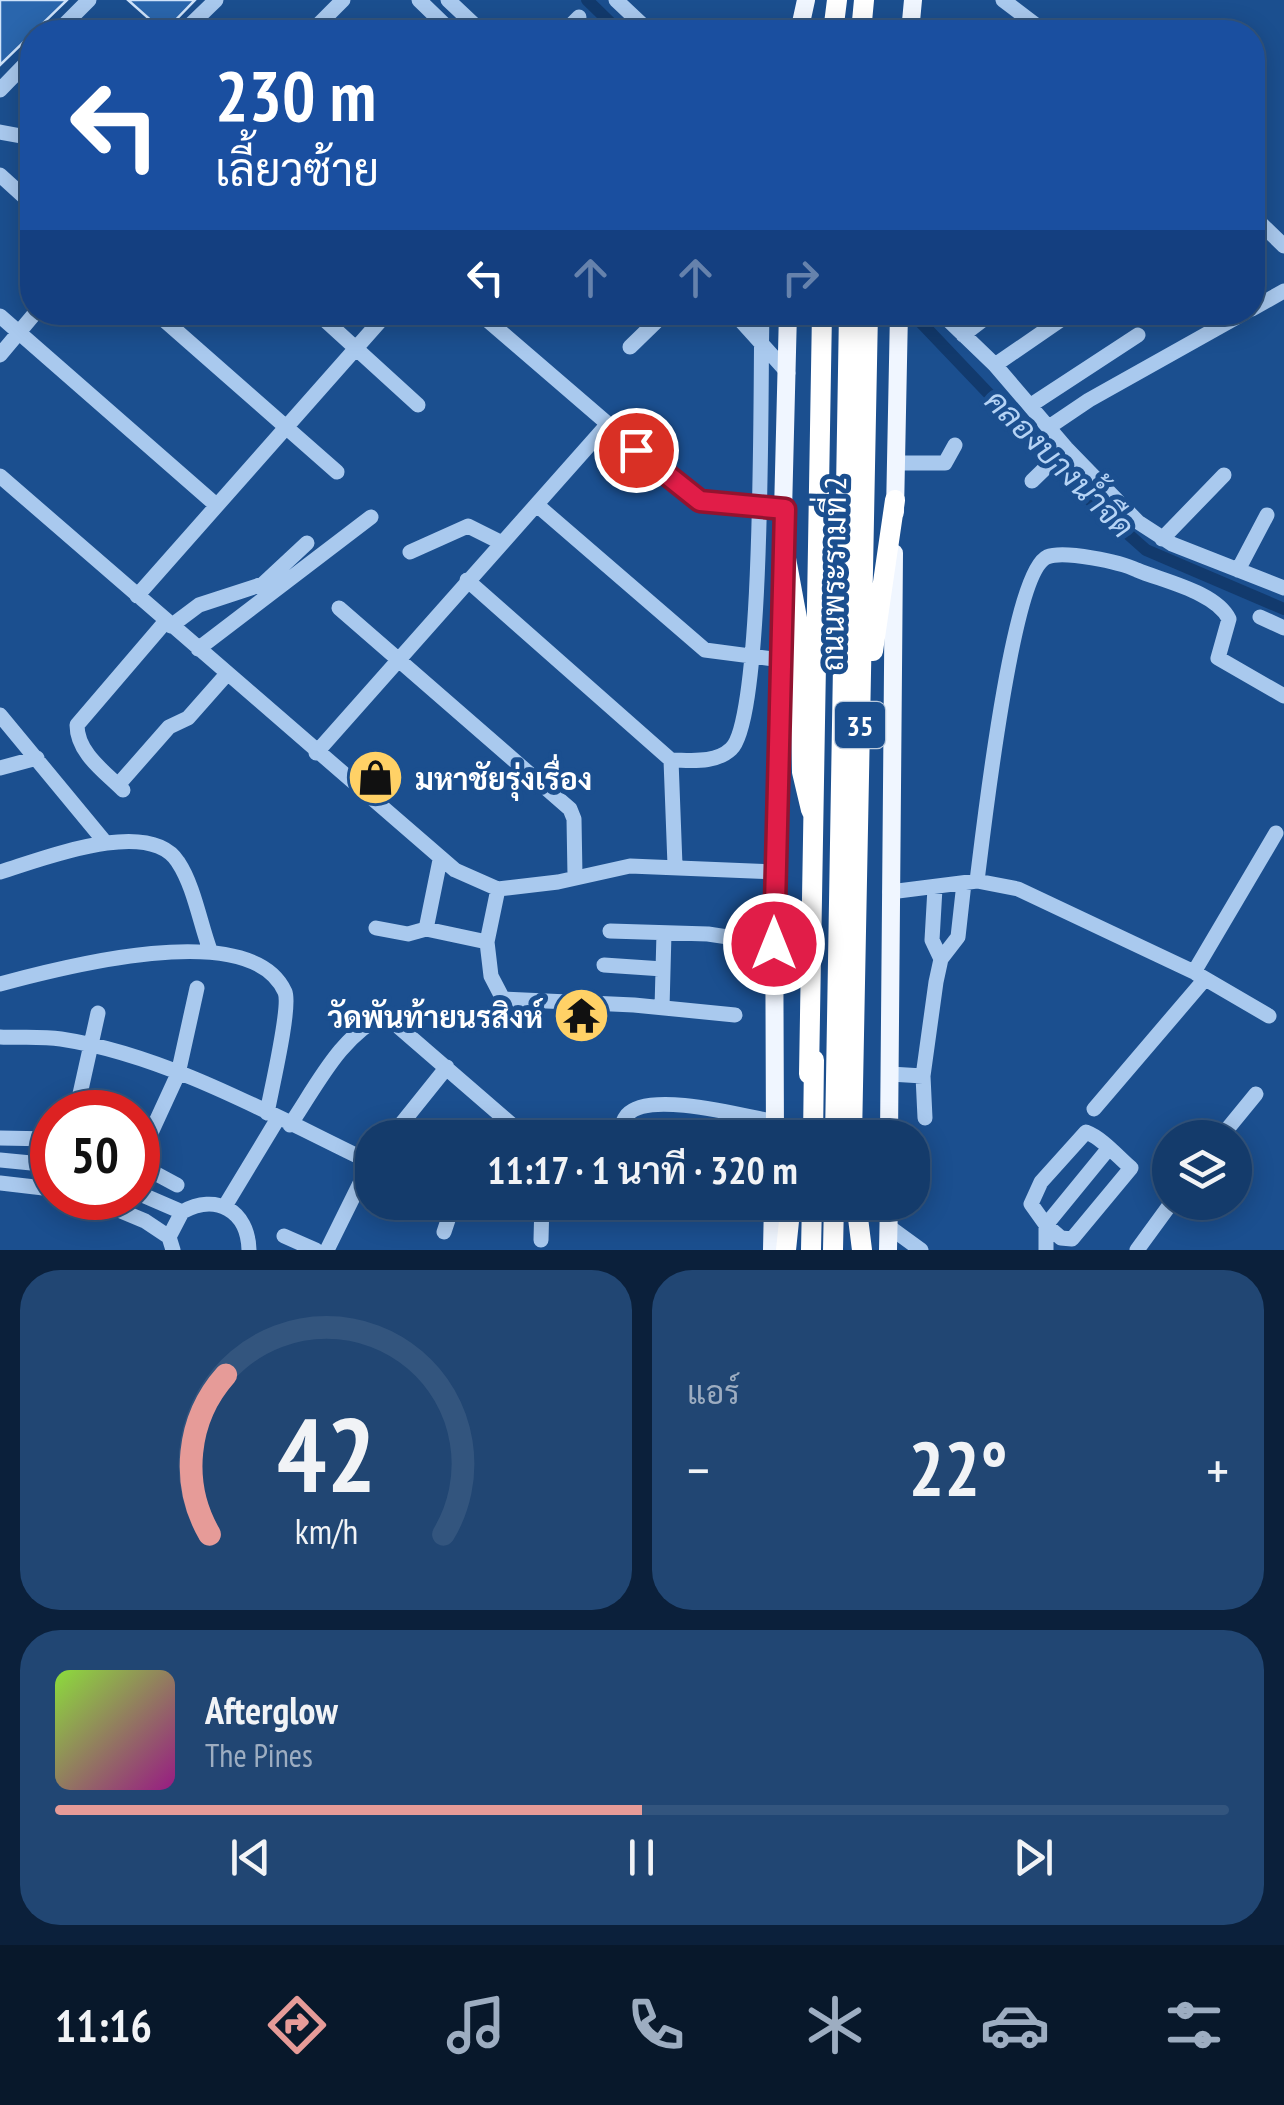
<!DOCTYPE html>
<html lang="th">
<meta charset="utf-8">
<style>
:root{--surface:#143b6b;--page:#214673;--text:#f1f3f6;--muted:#9dadc1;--line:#33557e;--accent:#e69b98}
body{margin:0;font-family:"PT Sans Narrow",Sarabun,sans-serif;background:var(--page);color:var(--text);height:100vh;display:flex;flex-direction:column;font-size:38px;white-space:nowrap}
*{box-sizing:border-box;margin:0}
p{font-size:32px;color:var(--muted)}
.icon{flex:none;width:55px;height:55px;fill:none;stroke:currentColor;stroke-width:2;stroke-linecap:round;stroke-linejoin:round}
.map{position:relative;height:1250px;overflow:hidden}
.panel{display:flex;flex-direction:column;gap:20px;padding:20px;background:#0b203b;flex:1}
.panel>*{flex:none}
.banner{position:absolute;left:20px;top:20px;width:1245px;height:305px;border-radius:40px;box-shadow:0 5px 25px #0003,0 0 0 2px var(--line);background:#1a4fa0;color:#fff;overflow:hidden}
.buttons{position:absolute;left:1152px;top:1120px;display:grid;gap:20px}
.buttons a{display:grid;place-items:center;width:100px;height:100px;border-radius:50%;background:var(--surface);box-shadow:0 5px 25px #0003,0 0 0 2px var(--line);font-size:50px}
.speed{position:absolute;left:30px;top:1090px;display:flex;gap:20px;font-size:50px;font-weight:700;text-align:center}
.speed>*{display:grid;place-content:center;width:130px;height:130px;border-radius:50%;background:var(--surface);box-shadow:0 5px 25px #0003,0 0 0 2px var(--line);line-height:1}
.speed .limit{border:15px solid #d22;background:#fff;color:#111}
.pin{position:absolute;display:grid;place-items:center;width:85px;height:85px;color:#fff;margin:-42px;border:5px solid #fff;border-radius:50%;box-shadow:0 2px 10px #0007}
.me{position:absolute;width:110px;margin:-55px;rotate:0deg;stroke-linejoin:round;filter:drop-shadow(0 0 8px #0008)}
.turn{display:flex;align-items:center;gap:35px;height:210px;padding:0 30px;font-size:45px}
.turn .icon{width:130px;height:130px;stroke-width:2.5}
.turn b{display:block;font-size:70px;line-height:85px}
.lanes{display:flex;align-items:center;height:95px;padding:0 30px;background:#0003;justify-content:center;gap:50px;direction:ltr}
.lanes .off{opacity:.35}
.big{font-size:75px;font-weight:600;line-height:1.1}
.panel .widget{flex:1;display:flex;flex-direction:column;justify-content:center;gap:15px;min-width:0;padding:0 35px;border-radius:40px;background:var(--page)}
.panel .dial{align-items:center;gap:0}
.dial svg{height:260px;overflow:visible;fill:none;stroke:var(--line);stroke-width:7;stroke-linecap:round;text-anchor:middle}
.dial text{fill:var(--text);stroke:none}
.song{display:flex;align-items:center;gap:30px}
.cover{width:120px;height:120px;border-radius:15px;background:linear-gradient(135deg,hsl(90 70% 55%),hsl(310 70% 35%))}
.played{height:10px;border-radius:5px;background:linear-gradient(90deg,var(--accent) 50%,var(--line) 50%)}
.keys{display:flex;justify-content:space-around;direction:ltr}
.heat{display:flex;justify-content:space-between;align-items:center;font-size:55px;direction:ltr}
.panel .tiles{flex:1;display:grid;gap:20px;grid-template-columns:1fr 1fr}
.widget:last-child{grid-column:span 2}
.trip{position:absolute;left:355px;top:1120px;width:575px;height:100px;border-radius:40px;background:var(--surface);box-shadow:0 5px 25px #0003,0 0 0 2px var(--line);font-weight:600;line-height:100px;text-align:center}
.menu{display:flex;height:160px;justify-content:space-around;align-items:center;background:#08182b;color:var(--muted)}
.menu .icon{width:70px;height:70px}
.menu .active{color:var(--accent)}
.menu b{font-size:45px;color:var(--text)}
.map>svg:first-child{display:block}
</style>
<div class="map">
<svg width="1284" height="1250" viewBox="0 0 1284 1250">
<rect width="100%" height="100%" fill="#1b4f8f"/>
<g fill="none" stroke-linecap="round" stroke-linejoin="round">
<path stroke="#123a6d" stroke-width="12" d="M587,0L620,32
M911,312L1091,501L1146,550L1284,609"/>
</g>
<path fill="#2a66ad" stroke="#cfe3fa" stroke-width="2.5" d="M0,0H67L0,65Z
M128,0H195L164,32Z"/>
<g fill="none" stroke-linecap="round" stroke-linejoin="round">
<path stroke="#a9c9ee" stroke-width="15" d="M419,0L452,32
M448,0L482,32
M616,0L650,32
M1003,0L1045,32
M57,32L89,0
M183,32L216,0
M311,32L343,0
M564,32L579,17
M0,90L32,57
M0,132L32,138
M0,175L32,204
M1252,215L1284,246
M1252,309L1284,291
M155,312L337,472
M316,312L418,405
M478,312L694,498L785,509
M733,312L788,373
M940,312L995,365L1066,448L1138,522L1172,544L1284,588
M0,316L216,505
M963,335L993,312
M630,347L666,312
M0,355L36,312
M995,365L1072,312
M1031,405L1138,335
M1049,427L1089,400L1246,312
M895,463H945L955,445
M0,476L455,870L498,889L558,882L630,866L774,872
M1032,481L1066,448
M537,505L705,650L781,660
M1162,539L1224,475
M410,552L468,526L500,542
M1238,570L1267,515
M467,580L671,760L675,865
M137,596L388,312
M339,608L570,809L574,819L575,876
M1260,617L1284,628
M171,626L199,605L263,584L307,543
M198,649L371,517
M0,715L105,842
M316,753L607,425
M671,760C690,760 715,764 731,749C765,718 760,376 762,312
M0,768L37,758
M118,785L169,727L188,718L226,675
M123,790C105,772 77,753 77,725L166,621
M440,860L426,929L487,942L491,976L503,999L634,1005L735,1015
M0,872C40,860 149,816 178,862C194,886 200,923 210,950
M977,881C983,834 1012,573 1047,557C1064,550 1120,562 1137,570C1163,581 1216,592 1229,619L1218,658L1284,696
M935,888L932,940L941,959
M890,892L977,881L1018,889L1194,972L1276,833
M376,928L408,934L426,929
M610,931L708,934L774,944
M487,942L498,889
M604,965L663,969
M1197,974L1269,1016
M0,984C59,968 251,916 285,992C291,1007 271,1091 267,1113
M662,1008L664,933
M0,1037C20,1038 41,1036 61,1039C167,1055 276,1117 372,1163
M890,1074L923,1076L936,982L941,959L958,937L964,883
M923,1076L925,1118
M1094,1109L1205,979
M76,1112L98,1013
M290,1125C316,1087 341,1034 385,1015L527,1138
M0,1138L52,1139
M390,1138L447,1067
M490,1138L504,1120
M619,1138C620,1130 622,1121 627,1115C648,1090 744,1116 775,1122
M1220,1138L1256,1094
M0,1160L52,1165
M138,1161L178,1074L197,988
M138,1164L177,1185
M0,1183L52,1189
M138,1193L182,1212
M90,1198L145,1221L169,1237
M225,1206L277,1120
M888,1226L921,1250
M444,1232L454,1202
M284,1236L316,1250
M541,1240L542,1202
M173,1250L169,1237L182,1212C216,1193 248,1210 249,1250
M327,1250L372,1159
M1046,1250V1225L1031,1204L1041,1182L1086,1132C1102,1138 1117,1156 1131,1168L1072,1239L1061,1238L1046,1225L1109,1148
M1137,1250L1172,1202"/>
<path stroke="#f0f6ff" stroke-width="18" d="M799,32L806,0
M910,32L913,0
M895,512L899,312
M775,1138L774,872L788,312
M889,1138L894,553
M772,1250L773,1202
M888,1250L889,1202"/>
<path stroke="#fff" stroke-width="20" d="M833,32L837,0
M861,32L864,0
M785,553L799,629L802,772L811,810
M873,651L895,500
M813,1138L814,1060
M835,1138L849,312
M852,1138L868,312
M856,1202L862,1250
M786,1250L791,1202
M811,1250L812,1202
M833,1250L834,1202"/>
<path stroke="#fff" stroke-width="20" d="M809,1074L822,312"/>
</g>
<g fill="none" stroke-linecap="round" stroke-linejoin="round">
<defs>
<path id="route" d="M636,450L700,501L785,509L774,944"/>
</defs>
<use href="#route" stroke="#92132f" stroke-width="25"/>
<use href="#route" stroke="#e11d48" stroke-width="18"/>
</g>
<defs>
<symbol id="shop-disc" viewBox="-11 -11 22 22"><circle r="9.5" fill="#ffd166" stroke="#1b4f8f"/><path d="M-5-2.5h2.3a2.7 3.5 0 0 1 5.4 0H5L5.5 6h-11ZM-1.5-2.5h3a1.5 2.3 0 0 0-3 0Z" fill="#111"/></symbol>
<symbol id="temple-disc" viewBox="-11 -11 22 22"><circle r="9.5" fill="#ffd166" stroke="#1b4f8f"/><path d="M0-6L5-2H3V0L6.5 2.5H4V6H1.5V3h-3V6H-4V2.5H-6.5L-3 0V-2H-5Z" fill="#111"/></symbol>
</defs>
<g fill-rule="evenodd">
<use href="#shop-disc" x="344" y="746" width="63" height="63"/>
<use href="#temple-disc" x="550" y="984" width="63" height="63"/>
</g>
<g text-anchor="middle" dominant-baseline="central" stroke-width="10" stroke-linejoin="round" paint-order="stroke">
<rect fill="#1b4f8f" stroke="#bbcadd" stroke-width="2.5" x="835" y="702" width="50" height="46" rx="8"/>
<g font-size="28" font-weight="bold" fill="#fff">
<text x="860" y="725">35</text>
</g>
<g font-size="30" fill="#fff" stroke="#1b4f8f">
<text transform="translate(833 574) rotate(-89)">ถนนพระรามที่ 2</text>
</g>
<g font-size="30" font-weight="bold" fill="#fff" stroke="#1b4f8f" text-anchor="start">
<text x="415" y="778">มหาชัยรุ่งเรื่อง</text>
<text x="543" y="1016" text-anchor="end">วัดพันท้ายนรสิงห์</text>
</g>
<g font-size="32" font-style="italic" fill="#b5d3f5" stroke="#1b4f8f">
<text transform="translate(1060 463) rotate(45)">คลองบางน้ำจืด</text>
</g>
</g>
</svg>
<div class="buttons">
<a><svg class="icon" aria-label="layers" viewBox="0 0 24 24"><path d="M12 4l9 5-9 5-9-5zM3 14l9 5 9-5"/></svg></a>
</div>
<div class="speed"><div class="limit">50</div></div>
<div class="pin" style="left:636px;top:450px;background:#d93025"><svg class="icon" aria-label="arrive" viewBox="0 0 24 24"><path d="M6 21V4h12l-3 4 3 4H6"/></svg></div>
<svg class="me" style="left:774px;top:944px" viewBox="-20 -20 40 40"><circle r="17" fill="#e11d48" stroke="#fff" stroke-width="3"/><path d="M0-11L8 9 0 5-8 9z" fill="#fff"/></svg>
<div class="trip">11:17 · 1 นาที · 320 m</div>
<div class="banner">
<div class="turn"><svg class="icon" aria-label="left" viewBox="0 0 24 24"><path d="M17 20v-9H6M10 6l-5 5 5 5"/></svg><div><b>230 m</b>เลี้ยวซ้าย</div></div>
<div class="lanes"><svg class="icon" aria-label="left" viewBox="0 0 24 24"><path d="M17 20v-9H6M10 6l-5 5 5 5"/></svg><svg class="icon off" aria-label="ahead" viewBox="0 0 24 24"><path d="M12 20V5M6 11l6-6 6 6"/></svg><svg class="icon off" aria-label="ahead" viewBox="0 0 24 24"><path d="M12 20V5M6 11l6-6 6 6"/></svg><svg class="icon off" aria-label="right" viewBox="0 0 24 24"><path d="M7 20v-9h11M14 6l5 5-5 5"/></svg></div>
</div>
</div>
<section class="panel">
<div class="tiles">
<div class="widget dial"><svg viewBox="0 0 100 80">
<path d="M14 69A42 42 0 1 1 86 69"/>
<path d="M14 69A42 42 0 0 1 19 20" stroke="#e69b98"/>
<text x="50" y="56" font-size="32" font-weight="700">42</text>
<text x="50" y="72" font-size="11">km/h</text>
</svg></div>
<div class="widget"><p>แอร์</p>
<div class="heat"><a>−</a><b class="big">22°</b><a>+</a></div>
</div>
<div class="widget">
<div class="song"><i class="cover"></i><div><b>Afterglow</b><p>The Pines</p></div></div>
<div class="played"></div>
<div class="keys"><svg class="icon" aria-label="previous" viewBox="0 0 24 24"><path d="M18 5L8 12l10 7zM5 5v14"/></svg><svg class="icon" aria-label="pause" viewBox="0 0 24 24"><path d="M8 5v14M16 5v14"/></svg><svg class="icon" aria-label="next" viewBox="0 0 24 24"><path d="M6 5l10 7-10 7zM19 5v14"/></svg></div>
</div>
</div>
</section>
<nav class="menu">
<b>11:16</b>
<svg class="icon active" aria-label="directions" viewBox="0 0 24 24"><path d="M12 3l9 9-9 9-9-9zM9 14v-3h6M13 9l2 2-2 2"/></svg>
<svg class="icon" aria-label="music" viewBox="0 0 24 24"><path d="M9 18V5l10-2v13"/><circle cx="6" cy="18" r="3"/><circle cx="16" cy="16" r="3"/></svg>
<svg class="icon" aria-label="phone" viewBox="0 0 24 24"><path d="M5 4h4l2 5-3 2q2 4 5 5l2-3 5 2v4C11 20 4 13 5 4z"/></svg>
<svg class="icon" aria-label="climate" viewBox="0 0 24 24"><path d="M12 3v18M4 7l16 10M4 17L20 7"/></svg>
<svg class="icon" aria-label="car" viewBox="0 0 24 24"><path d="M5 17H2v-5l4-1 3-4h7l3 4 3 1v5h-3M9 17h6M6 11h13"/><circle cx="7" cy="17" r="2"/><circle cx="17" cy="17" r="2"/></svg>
<svg class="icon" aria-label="filters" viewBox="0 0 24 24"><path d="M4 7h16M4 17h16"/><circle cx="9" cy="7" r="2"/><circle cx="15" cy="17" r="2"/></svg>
</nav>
